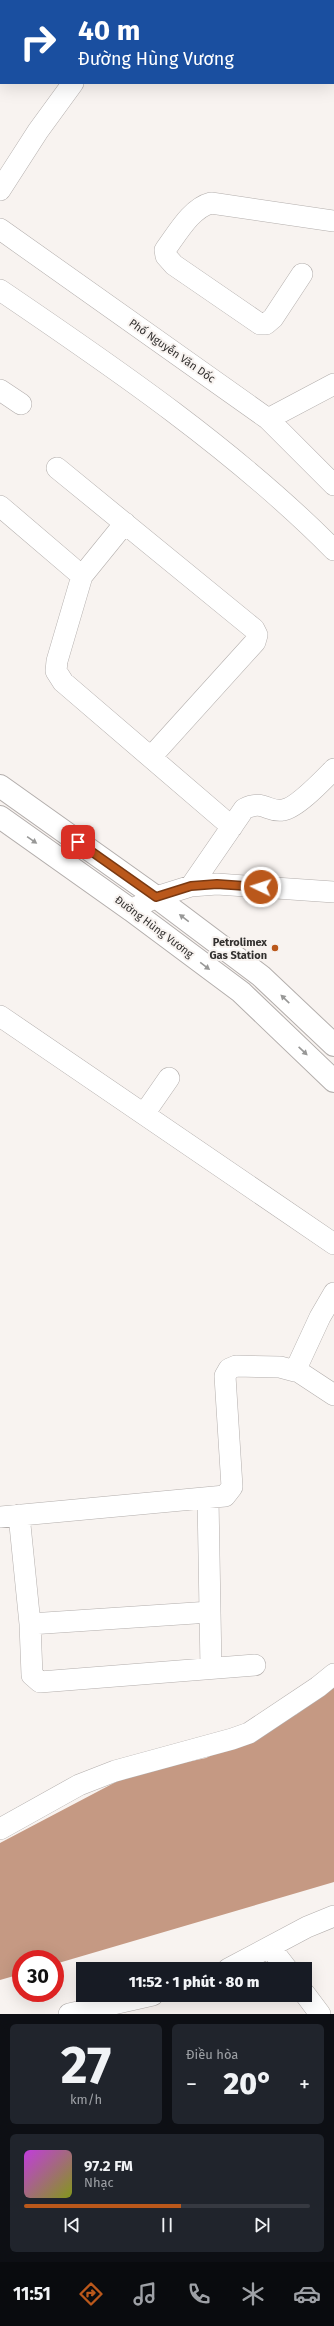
<!DOCTYPE html>
<html lang="vi">
<meta charset="utf-8">
<style>
:root{--surface:#171b24;--page:#20242c;--text:#f1f3f6;--muted:#9ea1a6;--line:#363941;--accent:#ba581b}
body{margin:0;font-family:"Fira Sans",sans-serif;background:var(--page);color:var(--text);height:100vh;display:flex;flex-direction:column;font-size:15px;white-space:nowrap}
*{box-sizing:border-box;margin:0}
p{font-size:13px;color:var(--muted)}
.icon{flex:none;width:22px;height:22px;fill:none;stroke:currentColor;stroke-width:2;stroke-linecap:round;stroke-linejoin:round}
.map{position:relative;height:2014px;overflow:hidden}
.side{display:flex;flex-direction:column;gap:10px;padding:10px;background:#0d0f14;flex:1}
.side>*{flex:none}
.banner{position:absolute;left:0px;top:0px;width:334px;height:84px;box-shadow:0 4px 16px #0002;background:#1a4fa0;color:#fff;overflow:hidden}
.speed{position:absolute;left:12px;top:1950px;display:flex;gap:8px;font-size:20px;font-weight:700;text-align:center}
.speed>*{display:grid;place-content:center;width:52px;height:52px;border-radius:50%;background:var(--surface);box-shadow:0 4px 16px #0002;line-height:1}
.speed .limit{border:6px solid #d22;background:#fff;color:#111}
.pin{position:absolute;display:grid;place-items:center;width:34px;height:34px;color:#fff;margin:-17px;border-radius:8px;box-shadow:0 2px 6px #0006}
.me{position:absolute;width:44px;margin:-22px;rotate:274deg;stroke-linejoin:round;filter:drop-shadow(0 0 3px #0008)}
.turn{display:flex;align-items:center;gap:14px;height:84px;padding:0 12px;font-size:18px}
.turn .icon{width:52px;height:52px;stroke-width:2.5}
.turn b{display:block;font-size:28px;line-height:34px}
.big{font-size:30px;font-weight:800;line-height:1.1}
.side .widget{flex:1;display:flex;flex-direction:column;justify-content:center;gap:6px;min-width:0;padding:0 14px;border-radius:6px;background:var(--page)}
.side .dial{align-items:center;gap:0}
.dial b{font-size:52px;line-height:1}
.song{display:flex;align-items:center;gap:12px}
.cover{width:48px;height:48px;border-radius:6px;background:linear-gradient(135deg,hsl(290 70% 55%),hsl(70 70% 35%))}
.played{height:4px;border-radius:2px;background:linear-gradient(90deg,var(--accent) 55%,var(--line) 55%)}
.keys{display:flex;justify-content:space-around;direction:ltr}
.heat{display:flex;justify-content:space-between;align-items:center;font-size:22px;direction:ltr}
.side .tiles{flex:1;display:grid;gap:10px;grid-template-columns:1fr 1fr}
.widget:last-child{grid-column:span 2}
.trip{position:absolute;left:76px;top:1962px;width:236px;height:40px;border-radius:0px;background:var(--surface);box-shadow:0 4px 16px #0002;font-weight:800;line-height:40px;text-align:center}
.menu{display:flex;height:64px;justify-content:space-around;align-items:center;background:#090b0e;color:var(--muted)}
.menu .icon{width:28px;height:28px}
.menu .current{color:var(--accent)}
.menu b{font-size:18px;color:var(--text)}
.map>svg:first-child{display:block}
</style>
<div class="map">
<svg width="334" height="2014" viewBox="0 0 334 2014">
<rect width="100%" height="100%" fill="#f8f3f0"/>
<path fill="#c59983" d="M334,1686V1882L55,1964V1959H21V1974L0,1980V1843L131,1774L206,1758L297,1714Z"/>
<g fill="none" stroke-linecap="round" stroke-linejoin="round">
<defs>
<path id="minor" d="M93,0L94,1
M135,1L136,0
M0,190L38,131L73,83
M0,229L268,419L334,485
M302,274L273,318L266,324H260L174,265L166,256L165,250C177,234 191,208 211,203L334,221
M0,290C115,368 236,451 334,550
M0,390L21,404
M268,419L334,384
M57,468L254,629L257,635L255,642L151,757
M0,506L82,576L57,661L56,671L63,682L232,827
M82,576L125,523
M191,886L244,809C264,799 268,813 283,810C297,808 324,779 334,769
M131,910L156,897L191,886L217,884L334,892
M0,1016L334,1244
M144,1114L169,1078
M296,1370L334,1395
M208,1498L211,1668
M19,1515L30,1624L32,1675L40,1682L255,1665
M0,1517L225,1496L232,1487L225,1376L229,1369L236,1366L280,1367L295,1371L320,1317L334,1293
M30,1624L210,1612
M0,1829L79,1785L115,1771L232,1739L249,1733L318,1687L334,1674
M270,1947L287,1969
M228,1969L307,1927L334,1916
M305,1994L320,2014
M69,2014L153,1995"/>
<path id="major" d="M0,786L156,897L261,976L334,1045
M0,817L131,910L241,992L334,1081"/>
</defs>
<use href="#minor" stroke="#b3aeac" stroke-width="22"/>
<use href="#major" stroke="#b3aeac" stroke-width="24"/>
<use href="#minor" stroke="#fff" stroke-width="21"/>
<use href="#major" stroke="#fff" stroke-width="22"/>
</g>
<defs><path id="oneway-solid" d="M-6-.8H1V-3.2L6.5 0L1 3.2V.8H-6Z"/></defs>
<g fill="#989897">
<use href="#oneway-solid" transform="translate(32 840) rotate(35)"/>
<use href="#oneway-solid" transform="translate(184 918) rotate(-143)"/>
<use href="#oneway-solid" transform="translate(205 966) rotate(37)"/>
<use href="#oneway-solid" transform="translate(285 999) rotate(-136)"/>
<use href="#oneway-solid" transform="translate(303 1051) rotate(43)"/>
</g>
<g fill="none" stroke-linecap="round" stroke-linejoin="round">
<defs>
<path id="route" d="M78,842L156,897L191,886L217,884L261,887"/>
</defs>
<use href="#route" stroke="#793912" stroke-width="10"/>
<use href="#route" stroke="#ba581b" stroke-width="7"/>
</g>
<circle fill="#ba581b" stroke="#f8f3f0" stroke-width="1.5" cx="275" cy="948" r="4"/>
<g text-anchor="middle" dominant-baseline="central" stroke-width="4" stroke-linejoin="round" paint-order="stroke">
<g font-size="11" fill="#32302f" stroke="#f8f3f0">
<text transform="translate(172 351) rotate(35)">Phố Nguyễn Văn Dốc</text>
<text transform="translate(154 927) rotate(37)">Đường Hùng Vương</text>
</g>
<g font-size="11" font-weight="bold" fill="#32302f" stroke="#f8f3f0" text-anchor="end">
<text x="267" y="942">Petrolimex<tspan x="267" dy="13">Gas Station</tspan></text>
</g>
</g>
</svg>
<div class="speed"><div class="limit">30</div></div>
<div class="pin" style="left:78px;top:842px;background:#d93025"><svg class="icon" aria-label="arrive" viewBox="0 0 24 24"><path d="M6 21V4h12l-3 4 3 4H6"/></svg></div>
<svg class="me" style="left:261px;top:887px" viewBox="-20 -20 40 40"><circle r="17" fill="#ba581b" stroke="#fff" stroke-width="3"/><path d="M0-11L8 9 0 5-8 9z" fill="#fff"/></svg>
<div class="trip">11:52 · 1 phút · 80 m</div>
<div class="banner">
<div class="turn"><svg class="icon" aria-label="right" viewBox="0 0 24 24"><path d="M7 20v-9h11M14 6l5 5-5 5"/></svg><div><b>40 m</b>Đường Hùng Vương</div></div>
</div>
</div>
<section class="side">
<div class="tiles">
<div class="widget dial"><b>27</b><p>km/h</p></div>
<div class="widget"><p>Điều hòa</p>
<div class="heat"><a>−</a><b class="big">20°</b><a>+</a></div>
</div>
<div class="widget">
<div class="song"><i class="cover"></i><div><b>97.2 FM</b><p>Nhạc</p></div></div>
<div class="played"></div>
<div class="keys"><svg class="icon" aria-label="previous" viewBox="0 0 24 24"><path d="M18 5L8 12l10 7zM5 5v14"/></svg><svg class="icon" aria-label="pause" viewBox="0 0 24 24"><path d="M8 5v14M16 5v14"/></svg><svg class="icon" aria-label="next" viewBox="0 0 24 24"><path d="M6 5l10 7-10 7zM19 5v14"/></svg></div>
</div>
</div>
</section>
<nav class="menu">
<b>11:51</b>
<svg class="icon current" aria-label="directions" viewBox="0 0 24 24"><path d="M12 3l9 9-9 9-9-9zM9 14v-3h6M13 9l2 2-2 2"/></svg>
<svg class="icon" aria-label="music" viewBox="0 0 24 24"><path d="M9 18V5l10-2v13"/><circle cx="6" cy="18" r="3"/><circle cx="16" cy="16" r="3"/></svg>
<svg class="icon" aria-label="phone" viewBox="0 0 24 24"><path d="M5 4h4l2 5-3 2q2 4 5 5l2-3 5 2v4C11 20 4 13 5 4z"/></svg>
<svg class="icon" aria-label="climate" viewBox="0 0 24 24"><path d="M12 3v18M4 7l16 10M4 17L20 7"/></svg>
<svg class="icon" aria-label="car" viewBox="0 0 24 24"><path d="M5 17H2v-5l4-1 3-4h7l3 4 3 1v5h-3M9 17h6M6 11h13"/><circle cx="7" cy="17" r="2"/><circle cx="17" cy="17" r="2"/></svg>
</nav>
